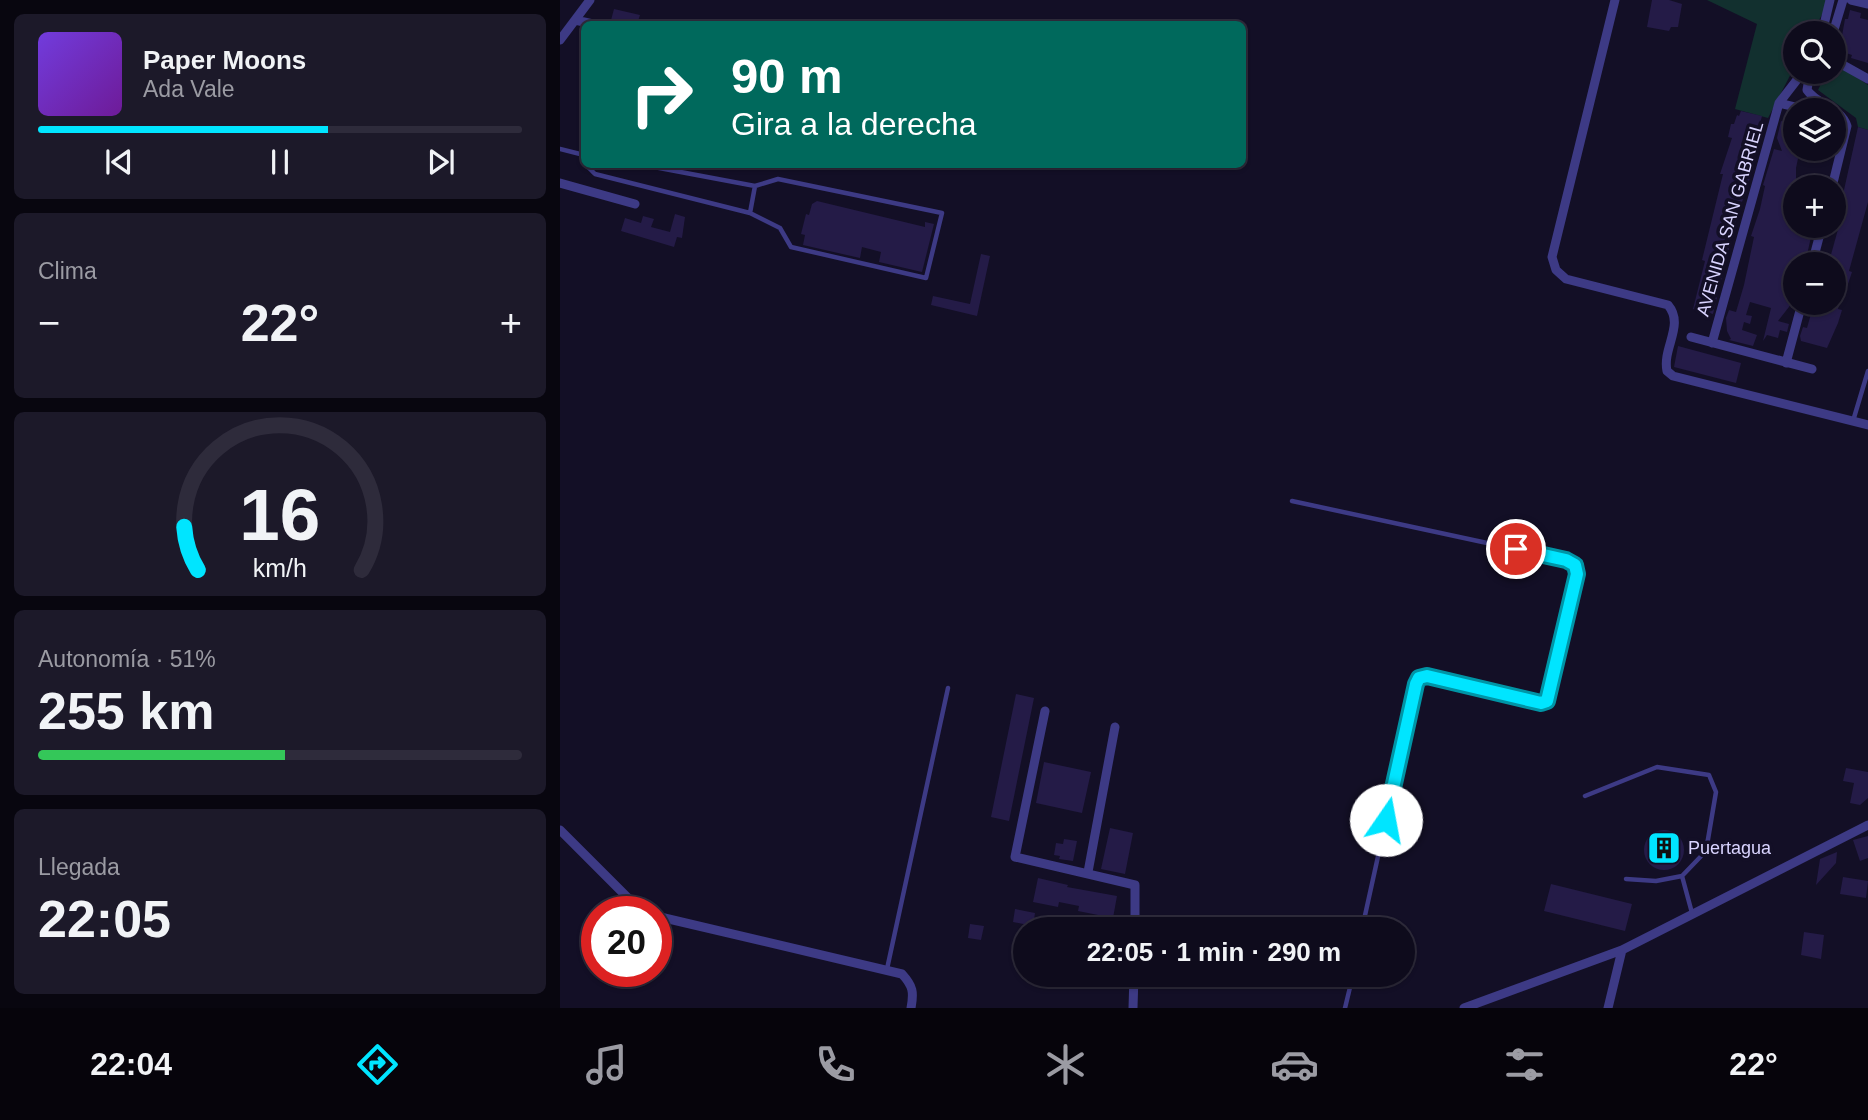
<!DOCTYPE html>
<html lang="es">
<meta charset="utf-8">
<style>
:root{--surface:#0e0b1c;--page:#1c1929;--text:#f1f3f6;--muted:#9b9ba3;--line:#2e2b3b;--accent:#00e5ff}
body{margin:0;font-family:Helvetica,sans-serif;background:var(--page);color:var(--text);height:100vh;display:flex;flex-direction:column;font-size:26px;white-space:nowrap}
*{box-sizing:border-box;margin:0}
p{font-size:23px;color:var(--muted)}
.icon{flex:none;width:38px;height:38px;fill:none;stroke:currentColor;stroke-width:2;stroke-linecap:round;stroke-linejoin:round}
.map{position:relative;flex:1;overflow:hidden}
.details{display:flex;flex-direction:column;gap:14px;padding:14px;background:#08060f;width:560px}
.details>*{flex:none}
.banner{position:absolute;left:21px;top:21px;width:665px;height:147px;border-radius:10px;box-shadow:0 2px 5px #0004,0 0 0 2px var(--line);background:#00695c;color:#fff;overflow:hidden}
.tools{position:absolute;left:1223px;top:21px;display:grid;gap:14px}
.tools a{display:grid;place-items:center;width:63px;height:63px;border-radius:50%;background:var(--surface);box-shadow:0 2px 5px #0004,0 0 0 2px var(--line);font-size:35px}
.speed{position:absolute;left:21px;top:896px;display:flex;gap:14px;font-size:35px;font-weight:700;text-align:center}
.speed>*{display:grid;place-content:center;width:91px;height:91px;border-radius:50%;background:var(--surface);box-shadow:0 2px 5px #0004,0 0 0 2px var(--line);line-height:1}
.speed .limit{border:10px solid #d22;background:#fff;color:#111}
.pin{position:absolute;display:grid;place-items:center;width:60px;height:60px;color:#fff;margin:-30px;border:4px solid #fff;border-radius:50%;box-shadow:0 2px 7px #0007}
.me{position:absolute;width:77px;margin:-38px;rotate:12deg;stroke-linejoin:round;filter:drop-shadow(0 0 5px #0008)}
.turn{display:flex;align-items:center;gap:24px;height:147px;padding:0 35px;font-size:32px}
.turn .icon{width:91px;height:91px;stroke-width:2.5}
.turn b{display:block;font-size:49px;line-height:60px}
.big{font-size:52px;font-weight:800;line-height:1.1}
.details .widget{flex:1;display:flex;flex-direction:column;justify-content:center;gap:10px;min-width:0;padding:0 24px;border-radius:10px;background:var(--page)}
.details .dial{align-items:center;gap:0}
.dial svg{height:182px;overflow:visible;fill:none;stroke:var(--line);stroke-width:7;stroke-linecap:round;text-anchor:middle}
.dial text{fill:var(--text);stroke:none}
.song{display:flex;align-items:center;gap:21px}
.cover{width:84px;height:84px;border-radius:10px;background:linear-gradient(135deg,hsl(260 70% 55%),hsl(280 70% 35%))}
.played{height:7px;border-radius:4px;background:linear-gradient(90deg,var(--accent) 60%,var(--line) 60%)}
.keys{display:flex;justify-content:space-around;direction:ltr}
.heat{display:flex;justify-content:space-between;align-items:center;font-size:38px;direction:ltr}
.charge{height:10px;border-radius:5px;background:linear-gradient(90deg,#34c759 51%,var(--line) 0)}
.trip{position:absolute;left:453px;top:917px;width:402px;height:70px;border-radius:35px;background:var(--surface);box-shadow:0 2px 5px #0004,0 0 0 2px var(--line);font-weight:800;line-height:70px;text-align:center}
.tabs{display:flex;height:112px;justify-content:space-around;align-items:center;background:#06040b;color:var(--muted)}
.tabs .icon{width:49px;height:49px}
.tabs .active{color:var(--accent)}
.tabs b{font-size:32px;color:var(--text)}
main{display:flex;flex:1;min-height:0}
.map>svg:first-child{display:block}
</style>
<main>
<section class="details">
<div class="widget">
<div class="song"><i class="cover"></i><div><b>Paper Moons</b><p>Ada Vale</p></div></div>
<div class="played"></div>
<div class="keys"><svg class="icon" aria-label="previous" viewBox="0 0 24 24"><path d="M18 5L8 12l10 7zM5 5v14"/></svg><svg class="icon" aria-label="pause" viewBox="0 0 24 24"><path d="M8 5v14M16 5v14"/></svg><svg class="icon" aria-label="next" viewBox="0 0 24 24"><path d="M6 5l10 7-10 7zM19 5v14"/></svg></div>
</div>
<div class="widget"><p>Clima</p>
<div class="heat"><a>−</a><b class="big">22°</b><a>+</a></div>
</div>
<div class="widget dial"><svg viewBox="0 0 100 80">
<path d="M14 69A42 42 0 1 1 86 69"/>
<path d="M14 69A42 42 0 0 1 8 50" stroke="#00e5ff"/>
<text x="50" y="56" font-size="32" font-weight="700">16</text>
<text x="50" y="72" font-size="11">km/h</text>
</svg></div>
<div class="widget"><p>Autonomía · 51%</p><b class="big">255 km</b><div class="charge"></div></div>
<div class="widget"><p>Llegada</p><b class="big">22:05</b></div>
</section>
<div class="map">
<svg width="1308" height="1008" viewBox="0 0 1308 1008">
<rect width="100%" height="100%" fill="#130f26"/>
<path fill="#12302f" d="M1147,0H1270L1252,33H1236L1235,66L1208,118L1175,109L1197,24Z
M1274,62L1308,85V130L1298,127L1296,118L1258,90L1267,72H1274Z"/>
<path fill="#241b47" d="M1092,0H1109L1122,4L1118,27H1111L1109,31L1087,27Z
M54,9L80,15L77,24H50Z
M1290,10L1301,13L1300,18L1308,20V63L1291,58L1292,55L1286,53L1287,50L1280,47L1285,19H1288Z
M1181,111L1202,116L1189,167L1193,169L1176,220L1153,314L1133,309L1145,261L1142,260L1163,174H1160L1172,138L1168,137L1171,124H1174L1177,115L1179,116Z
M1221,121L1236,124V149H1240L1236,168V226L1253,228L1245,264H1236V284L1232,303L1218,321L1229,324L1227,332L1220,330L1218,338L1207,335L1203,341L1211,308L1190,302L1186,315L1192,316L1190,324L1184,322L1182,330L1197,335L1193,346L1169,340L1171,339L1167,331L1166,318L1169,310L1176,312L1184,285L1194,237L1191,236L1200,209L1205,186L1203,185L1214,149L1222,151L1217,138Z
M1298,127L1308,130V202L1289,271L1292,272L1286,290L1283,289L1278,309L1282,310L1278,323L1267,348L1241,341L1240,336L1243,327L1247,328L1254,303H1274V264L1269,262L1280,222L1274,220L1282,199Z
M257,201L365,227V222L374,224L362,272L319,262L321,252L302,247L300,258L243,245L245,235L241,234L246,214L249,215L252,204Z
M115,214L125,217L122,238L117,237L114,247L61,231L65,218L81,223L83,216L94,219L91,227L110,232Z
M421,254L430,256L417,316L371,305L373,296L410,304Z
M1118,346L1181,363L1176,383L1114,367Z
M456,694L474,698L449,821L431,817Z
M484,762L531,772L522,813L476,803Z
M1286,768L1308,772V798L1300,805L1290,803L1294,783L1283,781Z
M550,828L573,833L565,874L541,869Z
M1084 850a20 20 0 1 1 40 0a20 20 0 1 1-40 0Z
M1308,836V858L1300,861L1293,840Z
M504,839L517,841L513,861L499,859L500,856L494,855L496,843L503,844Z
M1277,852L1276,863L1256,885L1260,859Z
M1283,877L1308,881L1306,898L1280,894Z
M478,878L508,885L507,887L557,896L553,918L518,911L519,906L499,902L498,907L473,902Z
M991,884L1072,904L1065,931L984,911Z
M455,909L475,913L473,926L453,922Z
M410,924L424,926L421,940L408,938Z
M1244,932L1264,935L1261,959L1241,955Z"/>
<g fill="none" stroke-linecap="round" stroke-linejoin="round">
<path stroke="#3d3a85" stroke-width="4.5" d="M0,149L24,155
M25,164L35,174L190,213L220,228L231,247L366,278L382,213L218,179L195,186L78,164
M190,213L195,186
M1293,421L1308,371
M732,501L1006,560L1015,565L1016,574L991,693L987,701L981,703L867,676L859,678L856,684L802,929
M1025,796L1097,767L1149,775L1156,792L1146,851L1122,876L1132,913
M1066,879L1096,881L1122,876
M327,969L388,688
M785,1008L793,975"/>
<path stroke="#3d3a85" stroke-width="9" d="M1055,0L992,257L996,270L1006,279L1108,305C1125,325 1102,348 1107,371L1113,376L1308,425
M1291,0L1308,4
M15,20L33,24
M1262,33L1270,0
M1273,33L1283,0
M0,40L30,0
M1274,60L1308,79
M1255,72L1248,84L1247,90C1257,105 1281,107 1287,126L1272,187
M1219,103L1248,110
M0,183L75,204
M1252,264L1262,226
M1131,337L1252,369
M1152,343L1219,103L1243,72
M1226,363L1242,303
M485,711L455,857L575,885V929
M0,830L77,907L86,912
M528,872L555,727
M96,916L342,974C353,986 354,992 351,1008
M573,1008L574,975
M904,1008L1062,950L1308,825
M1048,1008L1062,950"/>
</g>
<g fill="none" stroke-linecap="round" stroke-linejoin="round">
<defs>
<path id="route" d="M826,820L856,684L859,678L867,676L981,703L987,701L1017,574L1015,565L1006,560L956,549"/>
</defs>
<use href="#route" stroke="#0095a6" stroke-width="18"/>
<use href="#route" stroke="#00e5ff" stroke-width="12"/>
</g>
<defs>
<symbol id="building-square" viewBox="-11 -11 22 22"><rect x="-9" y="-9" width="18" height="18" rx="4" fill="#00e5ff" stroke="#130f26"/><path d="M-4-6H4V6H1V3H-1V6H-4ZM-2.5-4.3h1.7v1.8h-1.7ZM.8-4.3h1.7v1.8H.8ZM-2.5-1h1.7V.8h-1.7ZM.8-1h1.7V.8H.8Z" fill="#111"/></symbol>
</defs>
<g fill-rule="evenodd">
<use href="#building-square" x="1085" y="829" width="38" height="38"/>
</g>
<g text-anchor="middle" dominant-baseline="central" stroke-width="7" stroke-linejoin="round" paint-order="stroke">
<g font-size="18" fill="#d9d4ff" stroke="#130f26">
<text transform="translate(1170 219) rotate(-74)">AVENIDA SAN GABRIEL</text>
</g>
<g font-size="18" fill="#d9d4ff" stroke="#130f26" text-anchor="start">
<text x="1128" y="848">Puertagua</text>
</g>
</g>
</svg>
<div class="tools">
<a><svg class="icon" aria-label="search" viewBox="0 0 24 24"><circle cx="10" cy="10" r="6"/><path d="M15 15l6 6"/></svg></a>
<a><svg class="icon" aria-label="layers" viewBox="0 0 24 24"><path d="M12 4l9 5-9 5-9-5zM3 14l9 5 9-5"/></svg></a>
<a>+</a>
<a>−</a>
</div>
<div class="speed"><div class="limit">20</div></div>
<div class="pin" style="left:956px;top:549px;background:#d93025"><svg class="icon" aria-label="arrive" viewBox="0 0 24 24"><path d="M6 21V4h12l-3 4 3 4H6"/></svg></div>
<svg class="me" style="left:826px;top:820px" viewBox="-20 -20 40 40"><circle r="19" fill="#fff"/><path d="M0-13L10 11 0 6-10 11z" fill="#00e5ff"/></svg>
<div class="trip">22:05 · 1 min · 290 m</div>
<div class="banner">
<div class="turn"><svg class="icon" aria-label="right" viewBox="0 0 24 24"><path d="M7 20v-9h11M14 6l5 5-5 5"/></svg><div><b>90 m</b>Gira a la derecha</div></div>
</div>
</div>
</main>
<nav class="tabs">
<b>22:04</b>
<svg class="icon active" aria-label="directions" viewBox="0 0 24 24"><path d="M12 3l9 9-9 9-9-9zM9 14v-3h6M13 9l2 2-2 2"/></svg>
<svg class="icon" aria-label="music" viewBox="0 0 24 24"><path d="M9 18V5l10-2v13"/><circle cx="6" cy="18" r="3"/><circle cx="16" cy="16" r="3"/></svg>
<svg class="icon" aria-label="phone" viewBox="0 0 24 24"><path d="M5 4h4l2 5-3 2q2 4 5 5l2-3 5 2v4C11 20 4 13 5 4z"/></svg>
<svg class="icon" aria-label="climate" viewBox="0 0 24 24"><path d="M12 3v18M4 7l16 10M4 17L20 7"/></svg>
<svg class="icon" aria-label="car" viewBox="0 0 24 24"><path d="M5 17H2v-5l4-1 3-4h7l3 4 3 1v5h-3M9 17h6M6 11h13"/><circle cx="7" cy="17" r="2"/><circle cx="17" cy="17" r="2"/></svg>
<svg class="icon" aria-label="filters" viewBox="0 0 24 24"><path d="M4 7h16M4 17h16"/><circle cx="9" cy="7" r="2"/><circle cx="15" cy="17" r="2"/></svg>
<b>22°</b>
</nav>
